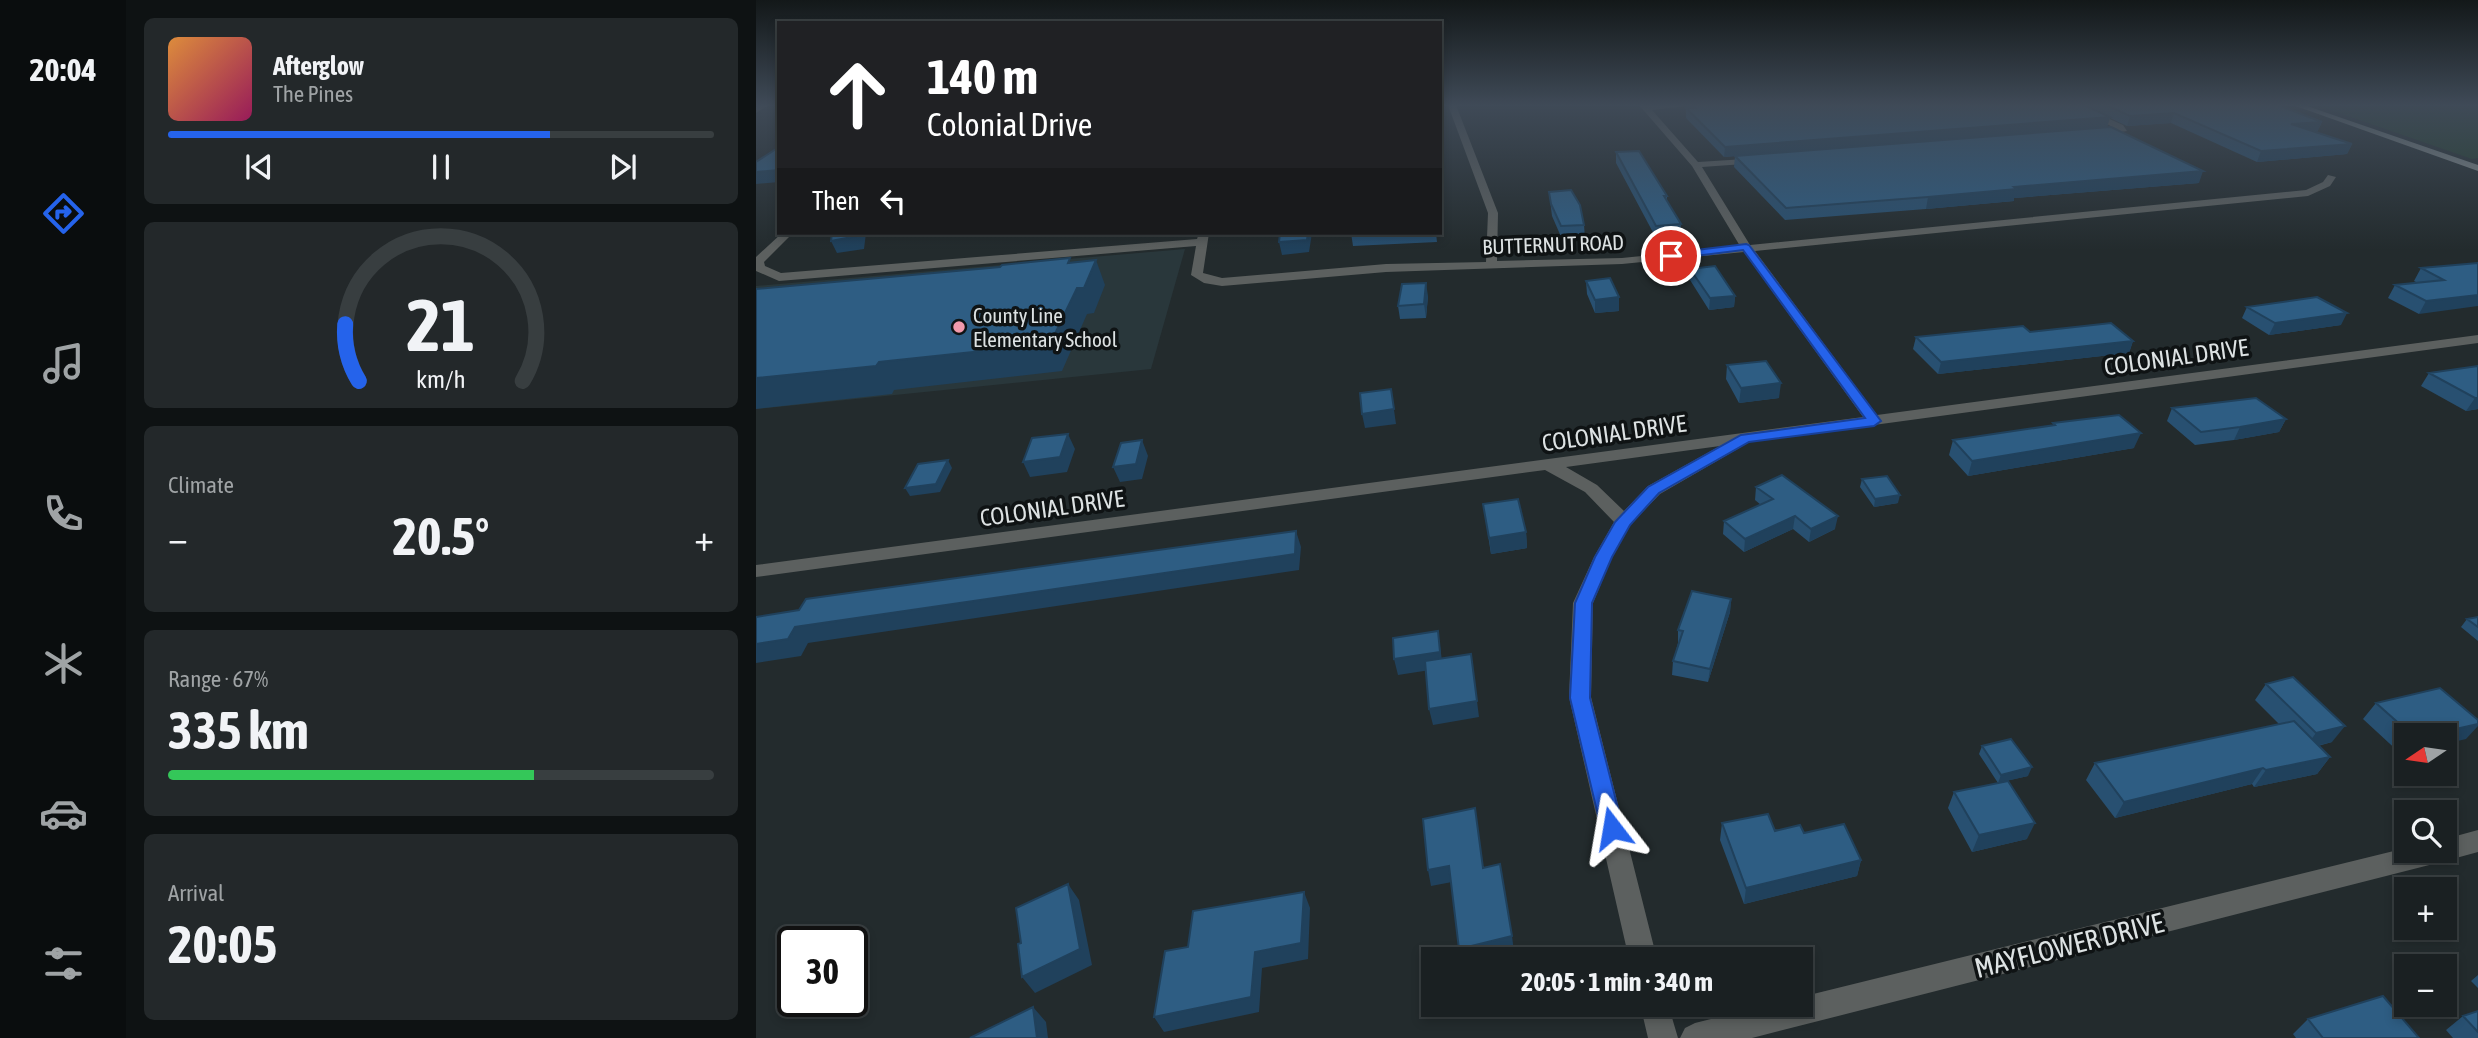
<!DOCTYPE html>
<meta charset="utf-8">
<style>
:root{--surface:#1a2022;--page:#23282a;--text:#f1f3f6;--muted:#9fa3a5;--line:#383e40;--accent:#2563eb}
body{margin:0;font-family:"Asap Condensed",sans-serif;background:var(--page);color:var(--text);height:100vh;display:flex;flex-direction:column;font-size:26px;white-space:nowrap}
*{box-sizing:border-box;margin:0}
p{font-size:23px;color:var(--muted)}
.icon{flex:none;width:38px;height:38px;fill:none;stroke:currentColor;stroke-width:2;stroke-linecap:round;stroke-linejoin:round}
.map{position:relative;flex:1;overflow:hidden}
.details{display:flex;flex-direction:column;gap:18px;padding:18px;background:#0e1213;width:630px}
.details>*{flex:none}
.banner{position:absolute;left:21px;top:21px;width:665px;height:214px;border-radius:0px;box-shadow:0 4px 10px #0003,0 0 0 2px var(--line);background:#202124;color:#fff;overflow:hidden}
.needle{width:46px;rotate:257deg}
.buttons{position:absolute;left:1638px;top:723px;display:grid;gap:14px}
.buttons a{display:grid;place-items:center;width:63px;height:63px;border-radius:0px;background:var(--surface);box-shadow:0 4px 10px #0003,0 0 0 2px var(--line);font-size:35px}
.speed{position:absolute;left:21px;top:926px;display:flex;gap:14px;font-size:35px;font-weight:700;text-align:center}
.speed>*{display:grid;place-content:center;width:91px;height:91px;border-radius:50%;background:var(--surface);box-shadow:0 4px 10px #0003,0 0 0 2px var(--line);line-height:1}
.speed .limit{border:4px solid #111;border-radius:10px;background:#fff;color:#111}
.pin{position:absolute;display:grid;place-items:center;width:60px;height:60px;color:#fff;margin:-30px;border:4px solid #fff;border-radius:50%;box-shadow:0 2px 7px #0007}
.me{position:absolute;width:77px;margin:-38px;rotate:346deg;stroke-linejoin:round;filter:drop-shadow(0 0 5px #0008)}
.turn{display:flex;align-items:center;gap:24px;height:147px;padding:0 35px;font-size:32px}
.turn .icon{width:91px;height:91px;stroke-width:2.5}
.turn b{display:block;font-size:49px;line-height:60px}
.then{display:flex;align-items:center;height:66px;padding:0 35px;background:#0003;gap:14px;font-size:26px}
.big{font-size:52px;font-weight:700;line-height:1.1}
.details .widget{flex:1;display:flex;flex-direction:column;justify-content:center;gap:10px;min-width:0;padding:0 24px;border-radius:10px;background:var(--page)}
.details .dial{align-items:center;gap:0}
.dial svg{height:182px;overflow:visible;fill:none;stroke:var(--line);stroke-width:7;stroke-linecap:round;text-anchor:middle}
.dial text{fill:var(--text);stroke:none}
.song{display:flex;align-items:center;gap:21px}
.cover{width:84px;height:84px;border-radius:10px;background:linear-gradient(135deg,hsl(30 70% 55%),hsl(330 70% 35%))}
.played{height:7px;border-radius:4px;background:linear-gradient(90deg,var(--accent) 70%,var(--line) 70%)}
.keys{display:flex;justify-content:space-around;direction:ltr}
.heat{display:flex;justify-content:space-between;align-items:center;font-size:38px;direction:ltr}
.charge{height:10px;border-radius:5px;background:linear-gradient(90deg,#34c759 67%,var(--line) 0)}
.trip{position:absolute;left:665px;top:947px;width:392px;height:70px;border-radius:0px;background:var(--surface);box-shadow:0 4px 10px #0003,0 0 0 2px var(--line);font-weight:700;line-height:70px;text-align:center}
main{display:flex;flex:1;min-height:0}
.menu{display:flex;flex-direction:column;width:126px;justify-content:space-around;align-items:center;background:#0a0d0e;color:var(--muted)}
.menu .icon{width:49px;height:49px}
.menu .on{color:var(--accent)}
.menu b{font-size:32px;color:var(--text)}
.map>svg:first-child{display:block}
</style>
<main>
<nav class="menu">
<b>20:04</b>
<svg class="icon on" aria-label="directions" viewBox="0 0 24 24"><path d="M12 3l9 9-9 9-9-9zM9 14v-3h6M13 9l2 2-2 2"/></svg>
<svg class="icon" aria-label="music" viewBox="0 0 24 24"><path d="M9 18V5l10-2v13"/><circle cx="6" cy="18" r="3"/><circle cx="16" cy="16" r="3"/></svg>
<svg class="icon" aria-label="phone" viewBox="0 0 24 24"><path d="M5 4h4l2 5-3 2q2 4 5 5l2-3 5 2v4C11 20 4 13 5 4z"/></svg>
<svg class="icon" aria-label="climate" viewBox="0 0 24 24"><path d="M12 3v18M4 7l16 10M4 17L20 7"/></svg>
<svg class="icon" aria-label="car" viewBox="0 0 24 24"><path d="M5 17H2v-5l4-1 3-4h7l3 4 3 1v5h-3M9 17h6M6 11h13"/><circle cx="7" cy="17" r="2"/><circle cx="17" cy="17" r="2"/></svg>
<svg class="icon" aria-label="filters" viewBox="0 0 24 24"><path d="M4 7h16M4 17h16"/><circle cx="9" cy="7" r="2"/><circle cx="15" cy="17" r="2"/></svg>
</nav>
<section class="details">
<div class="widget">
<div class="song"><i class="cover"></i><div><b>Afterglow</b><p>The Pines</p></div></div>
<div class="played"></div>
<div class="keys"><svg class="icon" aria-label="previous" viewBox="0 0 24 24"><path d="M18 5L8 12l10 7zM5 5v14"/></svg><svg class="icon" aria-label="pause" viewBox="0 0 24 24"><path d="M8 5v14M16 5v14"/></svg><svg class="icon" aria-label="next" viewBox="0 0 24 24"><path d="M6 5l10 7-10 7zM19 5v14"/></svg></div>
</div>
<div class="widget dial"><svg viewBox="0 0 100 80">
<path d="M14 69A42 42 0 1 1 86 69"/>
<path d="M14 69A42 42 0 0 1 8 44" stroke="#2563eb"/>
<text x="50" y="56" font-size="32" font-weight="700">21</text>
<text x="50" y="72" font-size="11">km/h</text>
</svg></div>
<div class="widget"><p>Climate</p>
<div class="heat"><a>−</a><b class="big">20.5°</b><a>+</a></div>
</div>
<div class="widget"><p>Range · 67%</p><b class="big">335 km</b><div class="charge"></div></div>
<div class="widget"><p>Arrival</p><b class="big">20:05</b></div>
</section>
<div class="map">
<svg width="1722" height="1038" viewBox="0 0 1722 1038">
<rect width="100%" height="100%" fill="#232b2d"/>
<path fill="#29373b" d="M429,249L395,369L0,409V286Z"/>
<path fill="#223e2a" d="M1560,105H1722V158L1716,159Z"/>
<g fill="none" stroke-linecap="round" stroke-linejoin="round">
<path fill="#5c605f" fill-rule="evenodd" d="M4,105H13L0,113V107Z
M692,105H700L742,213L741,261L866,258L984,246L936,166L883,105H940L896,110L942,162L1005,158L1007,160L1002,163L946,167L994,245L1550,190L1567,182L1572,175L1580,177L1574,186L1552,196L999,251L1121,415L1722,335V343L986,443L985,447L904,494L874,525L856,557L837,603L835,697L901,959H873L813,697L817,603L838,557L858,522L829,492L789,470L0,577V565L1107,417L988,252L866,264L630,272L466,286L448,283L435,275L440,246L23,281L0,271V257L26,233H37L8,262L9,266L25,273L441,239L443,233H453L447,273L466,278L630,264L730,262L732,213ZM964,446L892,486L868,511L841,485L810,467Z
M1312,105H1322L1367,125L1371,131L1338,136V132L1361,129Z
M1722,830V852L1689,861L996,1038H924L929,1028L939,1023L1015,1004H1045V997L1650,848V850H1689V839Z
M884,1004H912L922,1038H892Z"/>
<path fill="#8d9594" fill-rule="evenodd" d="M1537,105H1548L1722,165V171Z"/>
</g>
<path fill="#285071" d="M930,105H1522L1566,122L1561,132H1558L1596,144L1591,154L1501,162L1415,123L1371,126L1354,118L1351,127L1101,147L1443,183L1258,198V201L1170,209L1029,220L978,167L979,156L968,157L930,118Z
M860,152L911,196V201L925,224L924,236L900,238L860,163Z
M793,192L828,225L829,238L806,239L796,216Z
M595,233H680L681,242L597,246Z
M1722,263L1663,314L1632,298L1639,285L1662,283L1658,281L1665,268Z
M934,269L979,296L978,307L953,310L934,280Z
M830,281L863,311L839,313L831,294Z
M672,296L670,318L644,319L642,306Z
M1491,307L1585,325L1513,335L1486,318Z
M1274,332L1377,341L1373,353L1182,374L1157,349L1160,337Z
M971,365L1023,398L983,403L970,379Z
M1722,366V409L1710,411L1665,386L1673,373Z
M1416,408L1530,419L1523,432L1478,440L1439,445L1411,421Z
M1297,423L1378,448L1212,476L1193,455L1197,440L1297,425Z
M1106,479L1142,503L1118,507L1104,487Z
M1000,487L1079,529L1053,542L1037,529L988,552L967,534L968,521L1005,505L999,500Z
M727,504L770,532L771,548L735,554Z
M975,599L974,612L952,682L916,675L917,661L922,643V630Z
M1722,617V641L1705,627L1711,619Z
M1510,684L1576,742L1562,746L1574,757L1561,774L1498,787L1496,784L1359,818L1330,780L1339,763L1523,724L1499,700Z
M1620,703L1710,739L1689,735H1650V753L1646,755L1607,719Z
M1226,746L1272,776L1249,781L1271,839L1216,852L1192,808L1198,792L1242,783L1223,754Z
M966,823L1048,833L1105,860L1101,876L988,904L964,840Z
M1722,975V988L1715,981Z
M1722,1011V1038H1697L1690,1030L1707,1016Z
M1552,1019L1663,1038H1540L1537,1034Z"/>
<path fill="#20415c" d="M1418,113L1415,123L1371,126L1374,116Z
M1354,117L1351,127L968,157L969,147Z
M1566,122L1561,132L1531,135L1535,124Z
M1596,144L1591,154L1501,162L1505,151Z
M23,170V182L0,184V172Z
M1447,171L1443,183L1258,198V201L1170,209L1172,197L1258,187Z
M102,233H110L108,249L81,253L75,241Z
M552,233H556L553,252L526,255L523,242Z
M340,260L349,285L338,313L331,314L306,371L138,390L136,394L0,409V378L123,362L321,288Z
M670,283L672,296L670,318L668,304Z
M1722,295V306L1663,314L1670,301Z
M979,296L978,307L953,310L954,298Z
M863,297V311L839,313V300Z
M1591,313L1585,325L1513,335L1519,323Z
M1377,341L1373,353L1182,374L1185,362Z
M1025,383L1023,398L983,403L985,388Z
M635,389L640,424L609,428L606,414Z
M1719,398H1722V409L1710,411Z
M1530,419L1523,432L1478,440L1484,427Z
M1385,433L1378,448L1212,476L1216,461Z
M312,434L319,449L311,472L274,477L267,462Z
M386,440L392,456L386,479L364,482L357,467Z
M192,460L196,468L184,492L154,496L149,488Z
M1144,495L1142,503L1118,507L1119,499Z
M1039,516L1037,529L988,552L989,539Z
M1082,516L1079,529L1053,542L1055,529Z
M540,531L545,547L543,570L52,643L45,656L0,663V644L39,627Z
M770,532L771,548L735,554L733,538Z
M975,599L974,612L952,682L954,669Z
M682,631L687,668L642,675L638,659Z
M715,654L723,717L677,725L673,709Z
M1722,724V726L1710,739L1689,744V735H1673Z
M1589,726L1576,742L1548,749L1560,733Z
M1574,757L1561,774L1498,787L1510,770Z
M1276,767L1272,776L1242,783L1245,775Z
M1507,768L1496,784L1359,818L1368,802Z
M1279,823L1271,839L1216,852L1223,835Z
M1105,860L1101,876L988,904L990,888Z
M693,866L696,882L675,886L672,870Z
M312,884L323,900L336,965L279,993L266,977Z
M548,892L554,908L552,959L506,968L503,1012L408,1032L398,1017Z
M756,936L758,952L729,959H705L703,949Z
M277,1007L290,1022L292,1038H281Z"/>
<path fill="#2e5d83" stroke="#20415c" stroke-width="2" d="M936,105H1328L1354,117L969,147L930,108H939Z
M1350,105H1522L1566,122L1535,124L1596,144L1505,151L1418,113L1374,116Z
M1355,127L1447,171L1258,187L1261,189L1172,197L1030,208L979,156Z
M23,147V170L0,172V162Z
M883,151L911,196H908L925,224L900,226L860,152Z
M815,190L824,205L828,225L805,226L795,204L793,192Z
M76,233H102L101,236L75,241Z
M524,233H552L551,240L523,242Z
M314,258L312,263L340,260L328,288H321L294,344L123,362L120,366L0,378V289L244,267L246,265Z
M1722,263V295L1670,301L1639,285L1688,280L1665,268Z
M959,266L979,296L954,298L934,269Z
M854,278L863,297L839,300L830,281Z
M670,283L668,304L642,306L646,284Z
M1561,297L1591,313L1519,323L1491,307Z
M1355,323L1377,341L1185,362L1160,337L1267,326L1274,332Z
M1010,361L1025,383L985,388L971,365Z
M1722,366V398H1719L1673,373Z
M635,389L638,409L606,414L604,393Z
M1500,398L1530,419L1484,427L1445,432L1416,408Z
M1363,415L1385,433L1216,461L1197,440L1299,425L1297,423Z
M312,434L304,457L267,462L276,438Z
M386,440L380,464L357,467L365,443Z
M192,460L180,484L149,488L162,464Z
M1026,475L1082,516L1055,529L1039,516L989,539L968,521L1017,499L1000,487Z
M1131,476L1144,495L1119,499L1106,479Z
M762,499L770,532L733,538L727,504Z
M540,531L539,554L39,627L32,639L0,644V617L43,610L50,599Z
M936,591L975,599L954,669L917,661L927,631L922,630Z
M1722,617V627L1711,619Z
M682,631L684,652L638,659L637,638Z
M715,654L721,701L673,709L669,661Z
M1537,677L1589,726L1560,733L1510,684Z
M1684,688L1722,720V724L1673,735H1656L1620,703Z
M1538,721L1574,757L1510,770L1507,768L1368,802L1339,763Z
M1255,739L1276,767L1245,775L1226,746Z
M1252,781L1279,823L1223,835L1198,792Z
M719,808L727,868L744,864L756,936L703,949L693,866L672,870L667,819Z
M1012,814L1019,831L1044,825L1048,833L1088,824L1105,860L990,888L966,823Z
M312,884L324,949L266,977L262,944L265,943L260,908Z
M548,892L545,943L499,952L495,997L398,1017L409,951L432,947L437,911Z
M1627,996L1663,1038H1567L1552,1019Z
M277,1007L281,1038H214Z
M1722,1011V1032L1707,1016Z"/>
<linearGradient id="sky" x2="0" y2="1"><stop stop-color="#131819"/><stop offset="0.42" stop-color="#3f4a57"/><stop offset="1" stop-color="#3f4a57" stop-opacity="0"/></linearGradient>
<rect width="1722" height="250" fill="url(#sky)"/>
<path fill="#2563eb" stroke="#184099" stroke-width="2" d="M990,244L993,245L1125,421L1118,426L993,442L903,493L874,525L856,557L836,603L834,698L867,828L864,835L856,838L848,835L845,828L814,698L819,603L839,557L859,522L892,487L985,435L1109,418L987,250L915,259L910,256L915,253Z"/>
<circle fill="#f29aac" stroke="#0f1314" stroke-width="2.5" cx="203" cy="327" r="7"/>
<g text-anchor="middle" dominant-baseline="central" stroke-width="7" stroke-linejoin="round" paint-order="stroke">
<g font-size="21" fill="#dde2e3" stroke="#0f1314">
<text transform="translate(797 244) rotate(-2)">BUTTERNUT ROAD</text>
</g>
<g font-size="21" fill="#dde2e3" stroke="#0f1314" text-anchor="start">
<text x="217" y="315">County Line<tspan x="217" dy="24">Elementary School</tspan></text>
</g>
<g font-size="24" fill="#dde2e3" stroke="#0f1314">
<text transform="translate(1420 357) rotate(-8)">COLONIAL DRIVE</text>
<text transform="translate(858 433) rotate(-8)">COLONIAL DRIVE</text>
<text transform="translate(296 508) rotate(-8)">COLONIAL DRIVE</text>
</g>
<g font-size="28" fill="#dde2e3" stroke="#0f1314">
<text transform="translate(1313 945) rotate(-14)">MAYFLOWER DRIVE</text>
</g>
</g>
</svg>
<div class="buttons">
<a><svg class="needle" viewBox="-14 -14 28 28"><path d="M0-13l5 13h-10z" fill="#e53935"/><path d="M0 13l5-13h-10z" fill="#9fa3a5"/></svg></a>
<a><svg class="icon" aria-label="search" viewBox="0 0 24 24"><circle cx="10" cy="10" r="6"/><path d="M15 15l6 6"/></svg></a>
<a>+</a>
<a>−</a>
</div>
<div class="speed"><div class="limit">30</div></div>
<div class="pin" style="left:915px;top:256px;background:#d93025"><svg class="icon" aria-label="arrive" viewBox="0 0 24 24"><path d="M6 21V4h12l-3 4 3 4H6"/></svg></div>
<svg class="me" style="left:856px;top:828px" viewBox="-20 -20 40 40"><path d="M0-17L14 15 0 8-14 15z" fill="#2563eb" stroke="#fff" stroke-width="4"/></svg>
<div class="trip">20:05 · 1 min · 340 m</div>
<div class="banner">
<div class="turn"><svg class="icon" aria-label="ahead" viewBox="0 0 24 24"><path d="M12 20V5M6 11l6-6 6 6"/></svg><div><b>140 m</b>Colonial Drive</div></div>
<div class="then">Then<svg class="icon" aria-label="left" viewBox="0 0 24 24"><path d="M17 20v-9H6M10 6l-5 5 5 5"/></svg></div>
</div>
</div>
</main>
